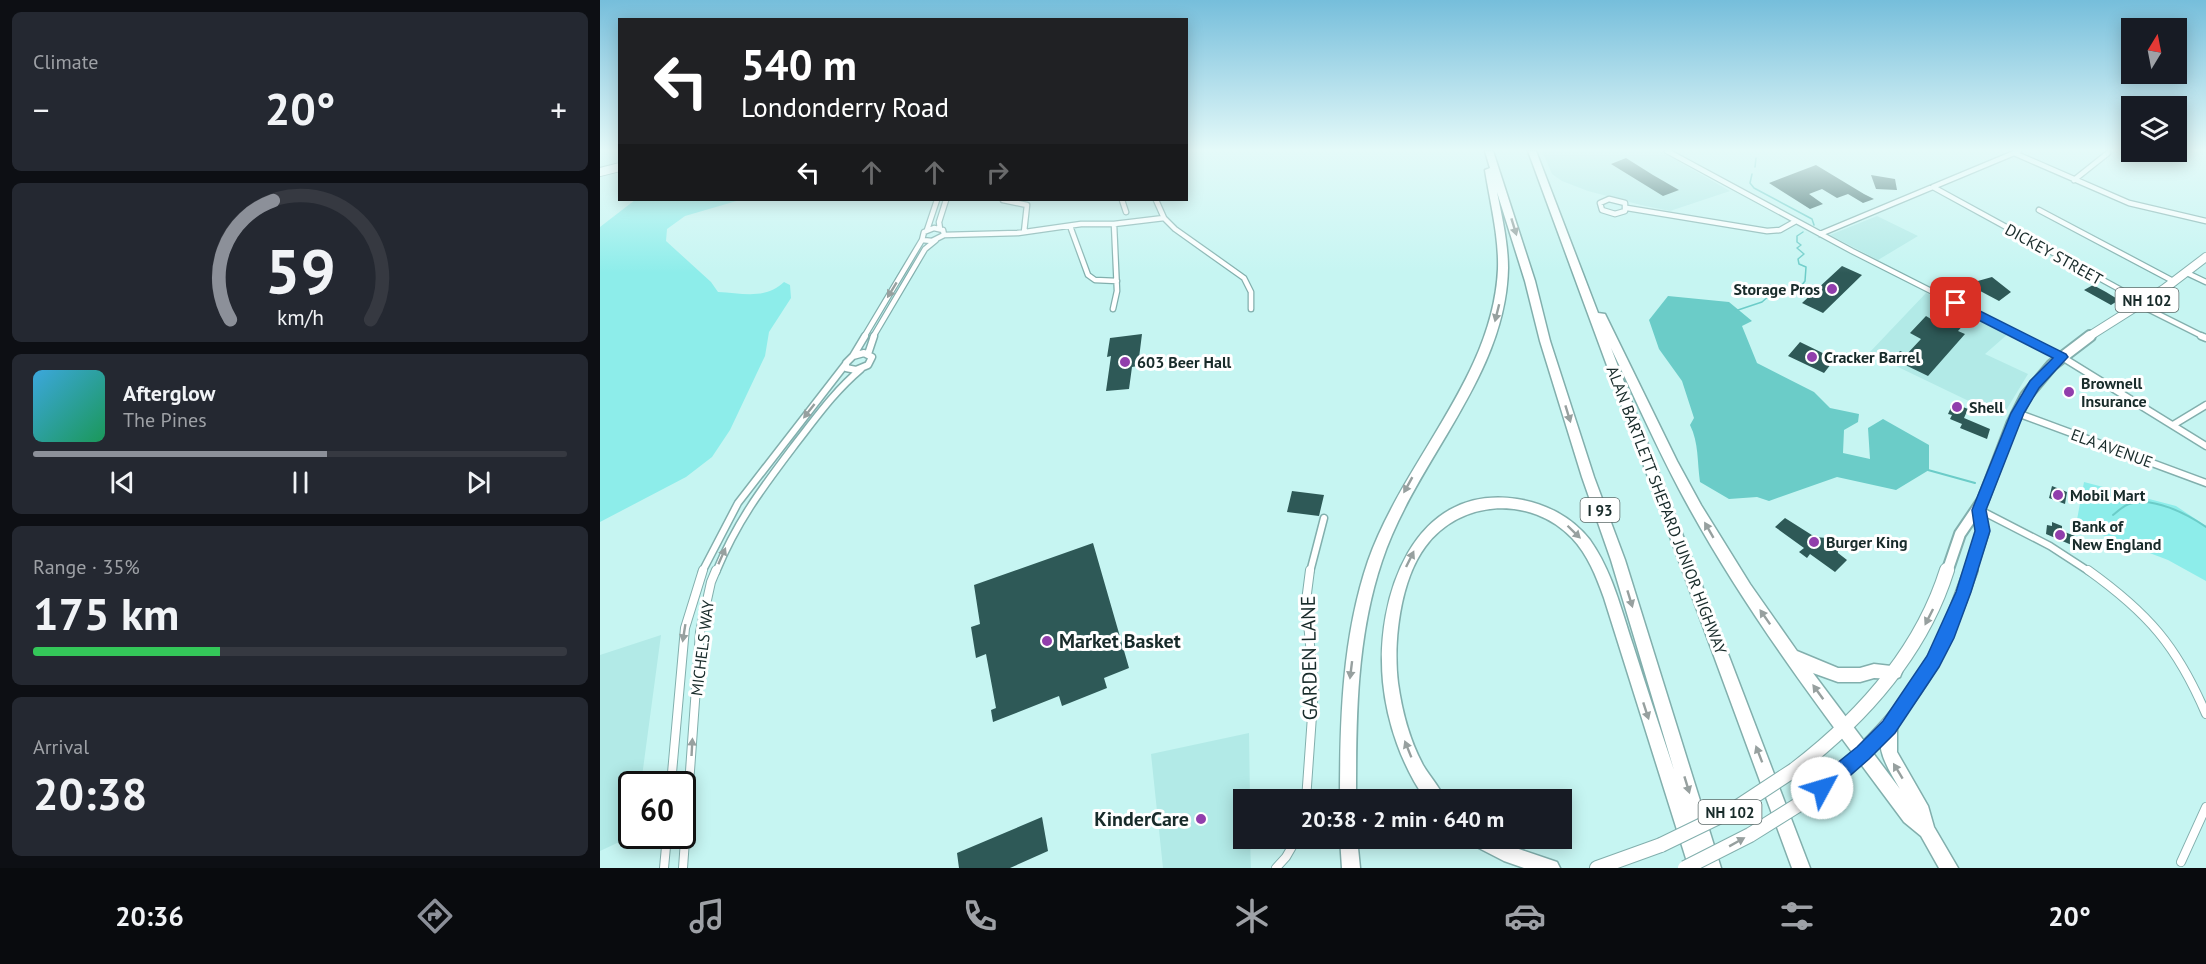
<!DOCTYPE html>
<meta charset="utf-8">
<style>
:root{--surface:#171b24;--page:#242831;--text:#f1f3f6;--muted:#9ea1a6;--line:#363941;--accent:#8c9099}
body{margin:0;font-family:"PT Sans",sans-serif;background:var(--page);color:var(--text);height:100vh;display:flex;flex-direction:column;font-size:22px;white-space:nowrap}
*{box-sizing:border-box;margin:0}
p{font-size:20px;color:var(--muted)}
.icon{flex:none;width:33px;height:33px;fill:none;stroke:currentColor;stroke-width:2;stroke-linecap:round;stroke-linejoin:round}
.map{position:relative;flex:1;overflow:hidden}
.panel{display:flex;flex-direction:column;gap:12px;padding:12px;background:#0d0f14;width:600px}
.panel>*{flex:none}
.top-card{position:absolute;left:18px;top:18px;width:570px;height:183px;border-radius:0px;box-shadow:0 3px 15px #0003;background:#202124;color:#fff;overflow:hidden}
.needle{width:39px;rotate:10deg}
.fabs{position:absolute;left:1521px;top:18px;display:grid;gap:12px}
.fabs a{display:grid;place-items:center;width:66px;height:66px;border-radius:0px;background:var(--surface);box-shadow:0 3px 15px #0003;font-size:30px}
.speed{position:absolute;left:18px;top:771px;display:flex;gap:12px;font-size:30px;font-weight:700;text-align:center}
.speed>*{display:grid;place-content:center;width:78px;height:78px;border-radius:50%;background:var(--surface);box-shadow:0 3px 15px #0003;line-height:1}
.speed .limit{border:3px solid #111;border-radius:9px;background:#fff;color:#111}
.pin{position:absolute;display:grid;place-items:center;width:51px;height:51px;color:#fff;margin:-26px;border-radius:12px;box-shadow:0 3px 9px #0006}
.me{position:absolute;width:66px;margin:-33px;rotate:51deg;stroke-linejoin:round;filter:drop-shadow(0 0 4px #0008)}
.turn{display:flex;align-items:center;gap:21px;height:126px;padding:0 24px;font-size:27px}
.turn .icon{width:78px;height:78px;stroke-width:2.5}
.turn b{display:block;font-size:42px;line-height:51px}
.lanes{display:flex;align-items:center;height:57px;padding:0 24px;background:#0003;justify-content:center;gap:30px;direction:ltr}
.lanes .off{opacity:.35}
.big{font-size:45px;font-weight:800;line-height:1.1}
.panel .card{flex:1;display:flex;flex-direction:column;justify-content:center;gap:9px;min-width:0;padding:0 21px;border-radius:9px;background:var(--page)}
.panel .dial{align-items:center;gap:0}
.dial svg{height:156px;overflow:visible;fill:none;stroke:var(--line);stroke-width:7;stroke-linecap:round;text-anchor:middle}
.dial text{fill:var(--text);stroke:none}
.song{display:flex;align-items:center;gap:18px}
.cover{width:72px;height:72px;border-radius:9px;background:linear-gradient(135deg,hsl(200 70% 55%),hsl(150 70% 35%))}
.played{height:6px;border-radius:3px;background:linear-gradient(90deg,var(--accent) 55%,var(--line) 55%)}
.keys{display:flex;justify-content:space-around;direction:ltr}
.heat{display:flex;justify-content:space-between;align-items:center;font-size:33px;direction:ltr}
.charge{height:9px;border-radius:4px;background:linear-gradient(90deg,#34c759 35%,var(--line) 0)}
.trip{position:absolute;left:633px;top:789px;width:339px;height:60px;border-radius:0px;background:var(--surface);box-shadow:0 3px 15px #0003;font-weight:800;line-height:60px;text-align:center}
.tab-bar{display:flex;height:96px;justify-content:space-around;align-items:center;background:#090b0e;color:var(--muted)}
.tab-bar .icon{width:42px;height:42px}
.tab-bar .on{color:var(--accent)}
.tab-bar b{font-size:27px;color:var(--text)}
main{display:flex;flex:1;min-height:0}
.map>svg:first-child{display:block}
</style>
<main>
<section class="panel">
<div class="card"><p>Climate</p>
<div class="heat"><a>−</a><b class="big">20°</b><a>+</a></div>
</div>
<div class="card dial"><svg viewBox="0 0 100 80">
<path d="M14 69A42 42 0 1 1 86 69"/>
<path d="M14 69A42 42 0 0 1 36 8" stroke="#8c9099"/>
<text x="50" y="56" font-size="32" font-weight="700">59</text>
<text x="50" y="72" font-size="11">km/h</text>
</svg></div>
<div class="card">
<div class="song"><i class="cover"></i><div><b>Afterglow</b><p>The Pines</p></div></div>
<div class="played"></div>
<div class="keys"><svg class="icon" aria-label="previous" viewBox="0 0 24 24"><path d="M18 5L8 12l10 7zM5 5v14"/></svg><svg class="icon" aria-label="pause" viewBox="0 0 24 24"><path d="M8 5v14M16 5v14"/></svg><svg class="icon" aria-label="next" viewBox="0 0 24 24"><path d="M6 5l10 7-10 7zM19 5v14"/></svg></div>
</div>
<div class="card"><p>Range · 35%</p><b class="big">175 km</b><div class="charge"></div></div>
<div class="card"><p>Arrival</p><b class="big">20:38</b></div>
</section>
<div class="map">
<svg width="1606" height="868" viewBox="0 0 1606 868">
<rect width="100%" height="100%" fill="#c6f5f2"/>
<path fill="#b2eae7" d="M942,151H1060L1130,191L1070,211L1041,205L988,191L962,181L952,174Z
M1277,216L1318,236L1278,260L1230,235Z
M1326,293L1409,333L1385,354L1428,374L1402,417L1269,353Z
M61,635L41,784H32V836L0,851V655Z
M649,733L650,799L644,800V838L650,839L651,868H563L551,754Z"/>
<path fill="#8dedea" d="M35,200H140L85,216L67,229L66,241L111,282L118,292C142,293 165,300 184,282L190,285L191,298L169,332L165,356L130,430L112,457L86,477L0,522V227Z
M1484,482L1576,506L1606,526V581L1568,560L1476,525Z"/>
<path fill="#6bccc8" d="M1068,296L1129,302L1152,321L1142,326L1157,363L1214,392L1230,408L1259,414L1258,422L1244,430L1243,453L1270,459L1268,428L1283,419L1329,445V470L1296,490L1237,477L1169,501L1157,497L1129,499L1100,482C1097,462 1099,443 1090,425L1094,418L1082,381L1059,349L1049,320Z"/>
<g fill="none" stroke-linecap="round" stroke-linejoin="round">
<path stroke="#6bccc8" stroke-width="1.5" d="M1155,167L1156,158
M1152,174L1150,183L1154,188L1212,219L1214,225
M1135,311L1162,302L1170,295L1194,290L1195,284L1202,285L1205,281L1206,267L1199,264L1198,259L1204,254L1197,248L1201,245L1197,242V236L1203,232"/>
<path stroke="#6bccc8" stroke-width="2" d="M1328,470L1375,483
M1513,515C1518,511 1523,506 1529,504C1553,496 1587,514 1606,527"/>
</g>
<path fill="#2e5957" d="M1026,158L1053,175L1079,190L1063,196L1011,164Z
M1216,165L1264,194L1274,199L1263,203L1248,194L1237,198L1222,189L1209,194L1223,204L1210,209L1169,183Z
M1271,175L1295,179L1297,190L1276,189Z
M1242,266L1262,275L1223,313L1202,303Z
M1392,277L1411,292L1399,301L1367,284Z
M1493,285L1506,292L1519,300L1511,305L1484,290Z
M1339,310L1366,322L1358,331L1365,334L1328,376L1293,359L1300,351L1307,354L1321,339L1310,333L1326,316L1331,319Z
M542,334L538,366L532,367L529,389L506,391L511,356L507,357L510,338Z
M1200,342L1235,359L1224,373L1188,356Z
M1353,403L1368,409L1364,418L1390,429L1387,439L1360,428L1362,424L1350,419L1352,415L1348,414Z
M1452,486L1467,492L1465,504L1449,498Z
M692,491L724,495L719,516L687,512Z
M1185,518L1215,537L1227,538L1237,546L1238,553L1247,560L1235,572L1210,554L1207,558L1199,552L1204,548L1175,527Z
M1452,522L1462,526V531L1475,536L1474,546L1446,534L1447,525L1452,526Z
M493,543L529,668L504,678L507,688L462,706L459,696L393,722L391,710L396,708L386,654L376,658L371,627L380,624L374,585Z
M442,817L448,851L410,868H359L357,853Z"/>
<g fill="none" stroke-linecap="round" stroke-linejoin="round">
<defs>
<path id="street-far2" d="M1067,151L1252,251L1422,337
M1414,153L1529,203L1606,221
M1474,180L1508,153
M1333,187L1543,302
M1009,199L1025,203V211L1015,214L1002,210L1000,203Z
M403,200L427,205L424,232
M522,200L526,212
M556,200L564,218L575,229L644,278L651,292V309
M1027,208L1167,231L1180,230L1196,221
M1439,210L1575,282
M470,226L488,275L495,280L517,281
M334,228L343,230L344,235L332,241L322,240L324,232Z
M340,229L339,222L346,200
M327,230L337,200
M1220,234L1419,151
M344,235L418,233L481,224H514L564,218
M1587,273L1606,282
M1540,305L1604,337
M513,309L517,291L514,224
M264,337L322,240
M273,337L325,249L336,240"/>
<path id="street-far1" d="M1419,336L1462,357L1606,446
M1601,336L1606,338
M264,353L272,357L268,365L256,370L246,368V363L253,356Z
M268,354L274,336
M253,356L265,336
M1417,413L1606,483
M1573,425L1606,405
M1380,510L1450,546L1490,572
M102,572L138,503L245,365
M116,572C138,519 163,487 197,442C218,415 235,391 261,369
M710,572L724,518"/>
<path id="street" d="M1488,570C1548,613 1577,646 1606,714
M71,784L85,628L103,570
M706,800L714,688L706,601L710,570
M1581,862L1606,807
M64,868L67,836
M83,868L100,632L111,582L116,570
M676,868L686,857L697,838"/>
<path id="secondary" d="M0,172L20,167"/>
<path id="primary-far2" d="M1488,337L1564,289L1606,257"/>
<path id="primary-far1" d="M1347,572L1360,534L1383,500L1412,424L1426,396L1452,365L1490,336
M1370,572L1383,532L1379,510"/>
<path id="primary" d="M1194,770C1262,718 1321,653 1347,570
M1206,800C1260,757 1310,710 1340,647C1353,622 1361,596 1371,570
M997,868L1061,845"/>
<path id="highway" d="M885,151H893L935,281L950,341L994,477L1025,560L1121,868H1089L1004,598C996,576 988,555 972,538C931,495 860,499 825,547C800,581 793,642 798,683C802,711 809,739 823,765C830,777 840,787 845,800H826C802,766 787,723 783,682C775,598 813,483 917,499C945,503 972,517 990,540C1012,571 1021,609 1033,645C1046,686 1060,728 1074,770L1011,560L982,477L940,341L925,281L897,192C902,217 908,243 908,268C906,377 815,461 782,561C756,638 756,719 756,800H740C740,719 742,638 768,561C803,461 893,378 898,269C899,236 890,202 885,170L890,168Z
M928,151H936L998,313L1005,314L1006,316L1077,461L1101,505L1150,584L1197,651L1238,668H1260L1274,664L1300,667L1302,672L1300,677L1295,679L1274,678L1260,682H1238L1213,673L1300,789C1288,769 1273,746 1283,722L1289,719L1295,722L1297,727V752L1328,806L1334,827L1358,868H1339L1321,836L1304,822C1229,721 1152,621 1091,511C1061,458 1037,402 1011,348L1210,868H1192Z
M740,838H757L760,868H742Z
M869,838H896L913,847L957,862L960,868H924L904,861L871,844Z"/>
</defs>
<use href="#street-far2" stroke="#82afad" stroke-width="7"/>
<use href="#street-far1" stroke="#82afad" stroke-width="9"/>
<use href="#street" stroke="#82afad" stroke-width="10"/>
<use href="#secondary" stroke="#82afad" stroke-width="10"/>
<use href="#primary-far2" stroke="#82afad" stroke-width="10"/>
<use href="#primary-far1" stroke="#82afad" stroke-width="14"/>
<use href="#primary" stroke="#82afad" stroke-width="16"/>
<use href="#highway" stroke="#82afad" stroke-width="3"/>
<use href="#street-far2" stroke="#fff" stroke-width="4.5"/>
<use href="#street-far1" stroke="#fff" stroke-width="6"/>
<use href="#street" stroke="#fff" stroke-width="8"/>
<use href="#secondary" stroke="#fff" stroke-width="8"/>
<use href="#primary-far2" stroke="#fff" stroke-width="8"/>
<use href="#primary-far1" stroke="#fff" stroke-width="10"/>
<use href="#primary" stroke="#fff" stroke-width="14"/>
<use href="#highway" fill="#fff" fill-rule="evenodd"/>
<defs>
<path id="primary-bridge" d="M1061,845L1133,810L1194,770
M1085,868L1150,835L1206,800"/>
</defs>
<use href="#primary-bridge" stroke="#82afad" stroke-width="16" stroke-linecap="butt"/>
<use href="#primary-bridge" stroke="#fff" stroke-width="14"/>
</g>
<defs><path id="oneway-solid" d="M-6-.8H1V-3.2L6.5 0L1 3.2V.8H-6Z" transform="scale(1.5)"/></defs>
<g fill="#97a09f">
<use href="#oneway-solid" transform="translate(914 227) rotate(73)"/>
<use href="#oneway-solid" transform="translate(292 290) rotate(121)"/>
<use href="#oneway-solid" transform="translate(897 313) rotate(104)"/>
<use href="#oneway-solid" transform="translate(209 411) rotate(128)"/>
<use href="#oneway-solid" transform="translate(968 414) rotate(73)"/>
<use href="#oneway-solid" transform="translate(808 485) rotate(119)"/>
<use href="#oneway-solid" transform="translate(1109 530) rotate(-120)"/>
<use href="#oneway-solid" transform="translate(974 532) rotate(44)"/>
<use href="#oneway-solid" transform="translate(122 556) rotate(-66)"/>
<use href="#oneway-solid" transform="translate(810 559) rotate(-64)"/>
<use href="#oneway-solid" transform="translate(1030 599) rotate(73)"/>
<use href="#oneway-solid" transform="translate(1165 617) rotate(-125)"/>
<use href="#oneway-solid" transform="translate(1329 617) rotate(117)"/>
<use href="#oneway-solid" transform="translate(84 633) rotate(99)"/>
<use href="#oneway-solid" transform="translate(751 670) rotate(97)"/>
<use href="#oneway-solid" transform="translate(1218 692) rotate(-126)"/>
<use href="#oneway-solid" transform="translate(1046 711) rotate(72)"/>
<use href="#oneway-solid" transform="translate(92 747) rotate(-87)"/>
<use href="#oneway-solid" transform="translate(808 749) rotate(-112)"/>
<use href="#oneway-solid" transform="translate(1159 754) rotate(-111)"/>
<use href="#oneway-solid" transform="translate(1298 771) rotate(-121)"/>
<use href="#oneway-solid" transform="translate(1087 785) rotate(73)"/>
<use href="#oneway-solid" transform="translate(1137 842) rotate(-29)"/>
</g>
<linearGradient id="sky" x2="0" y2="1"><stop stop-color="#76bedb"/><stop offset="0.55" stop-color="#e5faf9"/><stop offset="1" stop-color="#e5faf9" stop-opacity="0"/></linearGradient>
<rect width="1606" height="273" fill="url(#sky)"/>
<path fill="#1a73e8" stroke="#114b97" stroke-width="1.5" d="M1356,299L1466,354L1468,357L1439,388L1424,413L1386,510L1390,531L1371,592L1354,638L1339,667L1295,733L1269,759L1229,794L1222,797L1215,794L1213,788L1215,781L1257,747L1283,721L1327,656L1356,592L1375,531L1372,510L1411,413L1430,381L1453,358L1351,306V300Z"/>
<g fill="#913eac" stroke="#fff" stroke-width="2">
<circle cx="1232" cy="289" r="6"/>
<circle cx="1212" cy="357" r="6"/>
<circle cx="525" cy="362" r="6"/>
<circle cx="1469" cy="392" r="6"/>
<circle cx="1357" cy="407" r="6"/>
<circle cx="1458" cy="495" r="6"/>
<circle cx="1460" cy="535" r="6"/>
<circle cx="1214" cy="542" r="6"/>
<circle cx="447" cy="641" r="6"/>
<circle cx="601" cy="819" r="6"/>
</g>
<g text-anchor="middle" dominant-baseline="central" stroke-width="6" stroke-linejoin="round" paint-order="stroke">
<g fill="#fff" stroke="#5d6b6a" stroke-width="1.5">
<rect x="1515.5" y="288" width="63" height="24" rx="4.5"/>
<rect x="980.5" y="498" width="39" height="24" rx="4.5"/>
<rect x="1098.5" y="800" width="63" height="24" rx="4.5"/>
</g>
<g font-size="15" font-weight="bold" fill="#182b2a">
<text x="1547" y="300">NH 102</text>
<text x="1000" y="510">I 93</text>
<text x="1130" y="812">NH 102</text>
</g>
<g font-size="16" fill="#182b2a" stroke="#fff">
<text transform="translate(1454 254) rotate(29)">DICKEY STREET</text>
<text transform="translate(1512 448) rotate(20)">ELA AVENUE</text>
<text transform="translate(1067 510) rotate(69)">ALAN BARTLETT SHEPARD JUNIOR HIGHWAY</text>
<text transform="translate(102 648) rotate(-83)">MICHELS WAY</text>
</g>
<g font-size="16" font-weight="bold" fill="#182b2a" stroke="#fff" text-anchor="start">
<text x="1220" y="289" text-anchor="end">Storage Pros</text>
<text x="1224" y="357">Cracker Barrel</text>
<text x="537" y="362">603 Beer Hall</text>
<text x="1481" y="383">Brownell<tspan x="1481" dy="18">Insurance</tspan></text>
<text x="1369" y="407">Shell</text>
<text x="1470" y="495">Mobil Mart</text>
<text x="1472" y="526">Bank of<tspan x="1472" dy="18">New England</tspan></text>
<text x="1226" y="542">Burger King</text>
</g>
<g font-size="20" font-weight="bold" fill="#182b2a" stroke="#fff" text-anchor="start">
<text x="459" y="641">Market Basket</text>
<text x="589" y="819" text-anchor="end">KinderCare</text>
</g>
<g font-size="20" fill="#182b2a" stroke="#fff">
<text transform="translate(709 658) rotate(-91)">GARDEN LANE</text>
</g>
</g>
</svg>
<div class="fabs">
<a><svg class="needle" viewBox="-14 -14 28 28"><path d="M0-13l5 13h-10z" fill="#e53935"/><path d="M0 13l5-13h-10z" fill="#9ea1a6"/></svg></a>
<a><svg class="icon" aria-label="layers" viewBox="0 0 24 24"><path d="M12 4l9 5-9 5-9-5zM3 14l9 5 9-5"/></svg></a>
</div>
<div class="speed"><div class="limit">60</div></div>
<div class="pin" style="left:1356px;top:303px;background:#d93025"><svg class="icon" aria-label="arrive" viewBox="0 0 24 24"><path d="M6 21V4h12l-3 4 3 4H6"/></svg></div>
<svg class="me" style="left:1222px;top:788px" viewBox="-20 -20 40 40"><circle r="19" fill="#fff"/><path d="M0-13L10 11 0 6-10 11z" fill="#1a73e8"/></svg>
<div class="trip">20:38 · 2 min · 640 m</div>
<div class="top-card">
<div class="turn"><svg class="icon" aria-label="left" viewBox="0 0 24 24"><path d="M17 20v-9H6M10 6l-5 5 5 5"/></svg><div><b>540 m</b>Londonderry Road</div></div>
<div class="lanes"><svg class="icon" aria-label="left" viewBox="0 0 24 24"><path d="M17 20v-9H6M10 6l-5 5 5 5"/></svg><svg class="icon off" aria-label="ahead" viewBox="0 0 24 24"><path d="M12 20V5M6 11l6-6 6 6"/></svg><svg class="icon off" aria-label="ahead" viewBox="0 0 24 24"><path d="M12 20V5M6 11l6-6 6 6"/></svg><svg class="icon off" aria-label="right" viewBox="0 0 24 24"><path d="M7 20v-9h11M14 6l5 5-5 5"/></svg></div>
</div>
</div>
</main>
<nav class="tab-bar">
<b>20:36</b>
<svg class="icon on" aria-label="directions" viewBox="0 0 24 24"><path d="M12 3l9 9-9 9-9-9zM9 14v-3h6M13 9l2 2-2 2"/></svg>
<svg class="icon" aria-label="music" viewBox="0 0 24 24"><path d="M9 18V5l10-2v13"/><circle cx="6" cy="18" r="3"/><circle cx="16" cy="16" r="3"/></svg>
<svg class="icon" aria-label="phone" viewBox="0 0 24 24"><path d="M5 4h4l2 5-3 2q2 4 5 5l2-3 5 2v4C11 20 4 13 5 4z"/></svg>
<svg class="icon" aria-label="climate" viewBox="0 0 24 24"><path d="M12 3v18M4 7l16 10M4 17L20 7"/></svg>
<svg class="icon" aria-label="car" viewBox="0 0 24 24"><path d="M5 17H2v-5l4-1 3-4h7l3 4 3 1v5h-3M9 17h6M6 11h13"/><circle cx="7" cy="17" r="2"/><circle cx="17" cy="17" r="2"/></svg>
<svg class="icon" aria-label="filters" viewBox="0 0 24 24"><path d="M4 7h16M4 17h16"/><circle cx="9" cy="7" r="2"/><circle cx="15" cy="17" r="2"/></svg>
<b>20°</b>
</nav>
